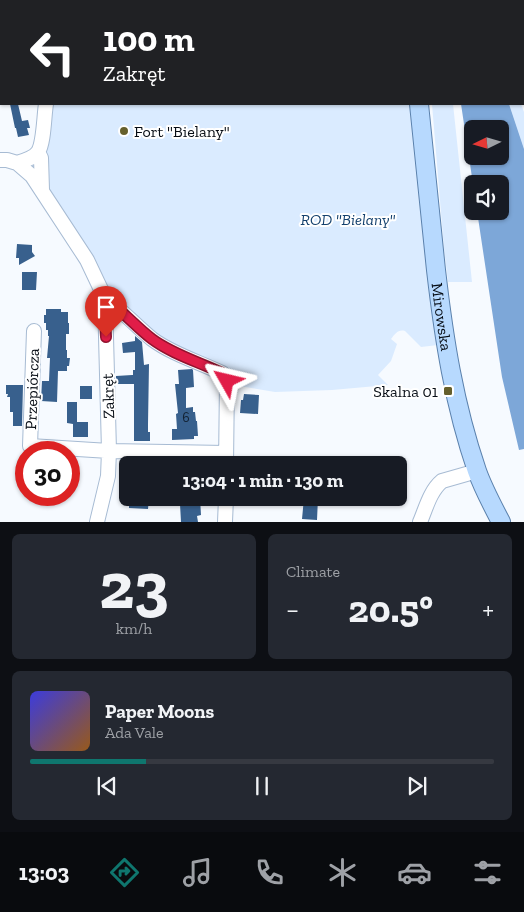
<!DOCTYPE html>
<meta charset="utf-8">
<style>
:root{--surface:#171b24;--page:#242831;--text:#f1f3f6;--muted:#9ea1a6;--line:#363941;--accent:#0f766e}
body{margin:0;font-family:"Zilla Slab",serif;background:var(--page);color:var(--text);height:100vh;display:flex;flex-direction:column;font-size:19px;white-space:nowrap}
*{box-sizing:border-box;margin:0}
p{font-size:16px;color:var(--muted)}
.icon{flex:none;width:28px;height:28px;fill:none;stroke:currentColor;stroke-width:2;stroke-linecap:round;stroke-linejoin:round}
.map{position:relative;height:522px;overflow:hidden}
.details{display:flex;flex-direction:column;gap:12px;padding:12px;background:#0d0f14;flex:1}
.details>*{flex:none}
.guide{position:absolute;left:0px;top:0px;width:525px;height:105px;box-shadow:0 1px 4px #0004;background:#202124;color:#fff;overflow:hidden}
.needle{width:32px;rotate:265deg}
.fabs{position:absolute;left:464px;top:120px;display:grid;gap:10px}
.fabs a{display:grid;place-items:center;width:45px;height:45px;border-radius:8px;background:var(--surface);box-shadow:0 1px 4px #0004;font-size:25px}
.speed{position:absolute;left:15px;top:441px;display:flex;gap:10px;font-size:25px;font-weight:700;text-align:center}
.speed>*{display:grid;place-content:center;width:65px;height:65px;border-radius:50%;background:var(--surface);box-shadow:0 1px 4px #0004;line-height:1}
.speed .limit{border:8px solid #d22;background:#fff;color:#111}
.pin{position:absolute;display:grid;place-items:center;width:42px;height:42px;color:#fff;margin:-51px -21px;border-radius:50% 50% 50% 0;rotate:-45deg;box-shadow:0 0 5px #0007}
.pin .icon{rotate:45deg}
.me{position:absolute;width:55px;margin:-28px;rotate:307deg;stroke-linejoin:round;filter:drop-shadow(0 0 4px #0008)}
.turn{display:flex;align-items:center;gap:18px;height:105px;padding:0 20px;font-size:22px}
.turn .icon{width:65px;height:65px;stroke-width:2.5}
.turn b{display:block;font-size:35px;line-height:42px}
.big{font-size:38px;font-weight:700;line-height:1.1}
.details .tile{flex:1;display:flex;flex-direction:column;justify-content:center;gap:8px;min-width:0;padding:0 18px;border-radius:8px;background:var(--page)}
.details .dial{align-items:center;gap:0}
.dial b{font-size:65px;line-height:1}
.song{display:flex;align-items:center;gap:15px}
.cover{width:60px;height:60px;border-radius:8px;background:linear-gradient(135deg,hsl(240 70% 55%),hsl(30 70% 35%))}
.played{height:5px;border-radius:2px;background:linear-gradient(90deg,var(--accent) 25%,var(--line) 25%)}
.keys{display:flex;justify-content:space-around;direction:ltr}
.heat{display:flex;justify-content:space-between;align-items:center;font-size:28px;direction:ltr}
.details .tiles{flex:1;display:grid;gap:12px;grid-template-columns:1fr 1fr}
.tile:last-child{grid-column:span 2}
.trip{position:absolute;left:119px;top:456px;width:288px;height:50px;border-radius:8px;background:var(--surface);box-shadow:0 1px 4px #0004;font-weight:700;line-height:50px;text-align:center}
.tabs{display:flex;height:80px;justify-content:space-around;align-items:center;background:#090b0e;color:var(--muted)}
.tabs .icon{width:35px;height:35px}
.tabs .current{color:var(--accent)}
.tabs b{font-size:22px;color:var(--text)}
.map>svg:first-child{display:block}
</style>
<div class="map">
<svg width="524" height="522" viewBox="0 0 524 522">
<rect width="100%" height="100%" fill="#f6faff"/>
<path fill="#daebff" d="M103,0H400V1H103Z
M48,104H410L438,345L421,347L405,331C398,329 395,334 391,339L397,344L391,361L378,375L388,385L332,390L275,392L233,385L169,347L105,293L47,191L43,150Z
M432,104H453L472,282H448L444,249Z
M509,104H521L524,112V149Z"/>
<path fill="#7da7d8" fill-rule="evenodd" d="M461,104H509L524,149V449L519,450L502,377L477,211H500V184H473ZM472,129H500V156H472Z"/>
<path fill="#38608d" d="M10,104H18L22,121L28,120L30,128H27L29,135L18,137L16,128H15Z
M17,244L32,245V252L35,256L19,265V258H16Z
M22,272H37L36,290H22Z
M46,309H61V312H68V323H69V334H66V350H67V358H70L69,366H67V371H58L57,402L41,401L42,381H49L50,358H47L49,336H48V330H46V323H44V315H46Z
M135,336L142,342L144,365L149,364L148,424V432H150V441H134V384H116V376L132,375H133V370H135V352L123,353L122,343L135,341Z
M192,369L193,370L194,387L186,388V408L193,407V412H195L196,421H197L198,436H194V439L172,440V429H177L176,414L178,413L175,384H179L178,370Z
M6,385H23L22,426H13V412H10V397H7L8,394H6Z
M80,386H92V399H80Z
M244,394L259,395L258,414L240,413L241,400H243Z
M67,402H77V422H88V437H73V424L67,423Z
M129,498H149L148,509L129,508Z
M187,498H200L201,515L197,516L198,522H181L180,504H187Z
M304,498H318L317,520L302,519Z"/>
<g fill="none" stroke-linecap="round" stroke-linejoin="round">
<defs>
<path id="minor" d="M56,1V0
M38,152L41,158L42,190
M0,160H7L17,163L32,176L87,260L105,298L109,451L108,476L97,522
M17,163C24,161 34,158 38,152C44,143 44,115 46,104
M105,298C122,310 136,326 152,339C172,354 199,362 222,373L227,381L226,465
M34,331L30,446L109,451L226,453
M225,522L226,498
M420,522C426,508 430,491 442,481L477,471"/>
<g id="major">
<path d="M407,0L408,1"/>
<path id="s1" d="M419,104C425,159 430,215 436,270C444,339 454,404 477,471C483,488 492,505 501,522"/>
</g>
</defs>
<use href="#minor" stroke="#a7bbd3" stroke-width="16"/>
<use href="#major" stroke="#5a80ac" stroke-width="20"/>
<use href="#minor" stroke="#fff" stroke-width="14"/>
<use href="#major" stroke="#b7d9fe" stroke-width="18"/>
</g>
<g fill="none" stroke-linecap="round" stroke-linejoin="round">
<defs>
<path id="route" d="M106,337L104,298C122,310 135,326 152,339C172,354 199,362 222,373L227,381"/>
</defs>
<use href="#route" stroke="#92132f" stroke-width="12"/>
<use href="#route" stroke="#e11d48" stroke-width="9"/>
</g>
<g fill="#655f2c" stroke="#fff" stroke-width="2">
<circle cx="124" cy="131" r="5"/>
<rect x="443" y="386" width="10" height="10" rx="2.5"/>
</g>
<g text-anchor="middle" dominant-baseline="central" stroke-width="4" stroke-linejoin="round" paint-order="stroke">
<g font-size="14" fill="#122132">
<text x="186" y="417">6</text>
</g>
<g font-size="16" fill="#060c14" stroke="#fff" text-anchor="start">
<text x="134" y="131">Fort "Bielany"</text>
<text x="438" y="391" text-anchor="end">Skalna 01</text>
</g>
<g font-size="16" font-style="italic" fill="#13406d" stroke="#fff">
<text x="348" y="219">ROD "Bielany"</text>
</g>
<g font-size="16" fill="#060c14" stroke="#fff">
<text stroke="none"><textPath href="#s1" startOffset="214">Mirowska</textPath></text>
<text transform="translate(32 389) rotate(-88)">Przepiórcza</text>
<text transform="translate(108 396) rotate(-92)">Zakręt</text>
</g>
</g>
</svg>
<div class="fabs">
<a><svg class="needle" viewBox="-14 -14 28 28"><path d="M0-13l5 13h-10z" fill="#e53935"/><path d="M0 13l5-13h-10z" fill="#9ea1a6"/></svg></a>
<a><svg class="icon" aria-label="sound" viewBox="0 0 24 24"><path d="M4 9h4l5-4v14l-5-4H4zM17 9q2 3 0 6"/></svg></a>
</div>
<div class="speed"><div class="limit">30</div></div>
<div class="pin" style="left:106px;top:337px;background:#d93025"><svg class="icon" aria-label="arrive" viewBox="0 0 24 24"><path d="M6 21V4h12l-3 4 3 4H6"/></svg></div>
<svg class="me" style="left:227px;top:381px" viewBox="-20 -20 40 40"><path d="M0-17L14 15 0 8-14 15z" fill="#e11d48" stroke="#fff" stroke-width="4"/></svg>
<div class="trip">13:04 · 1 min · 130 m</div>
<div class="guide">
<div class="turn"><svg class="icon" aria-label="left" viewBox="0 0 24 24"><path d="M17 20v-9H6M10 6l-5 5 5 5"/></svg><div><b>100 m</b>Zakręt</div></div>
</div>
</div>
<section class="details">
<div class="tiles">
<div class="tile dial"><b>23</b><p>km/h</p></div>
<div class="tile"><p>Climate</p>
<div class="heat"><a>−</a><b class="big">20.5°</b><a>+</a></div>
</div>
<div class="tile">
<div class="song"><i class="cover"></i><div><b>Paper Moons</b><p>Ada Vale</p></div></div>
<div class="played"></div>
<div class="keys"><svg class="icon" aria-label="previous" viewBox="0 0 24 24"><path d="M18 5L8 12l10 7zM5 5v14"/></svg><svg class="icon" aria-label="pause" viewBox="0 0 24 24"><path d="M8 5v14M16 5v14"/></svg><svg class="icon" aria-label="next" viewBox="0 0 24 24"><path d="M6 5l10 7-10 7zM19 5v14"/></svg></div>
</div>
</div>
</section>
<nav class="tabs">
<b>13:03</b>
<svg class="icon current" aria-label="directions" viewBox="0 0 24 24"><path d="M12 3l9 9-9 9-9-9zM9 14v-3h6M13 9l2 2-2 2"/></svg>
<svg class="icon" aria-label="music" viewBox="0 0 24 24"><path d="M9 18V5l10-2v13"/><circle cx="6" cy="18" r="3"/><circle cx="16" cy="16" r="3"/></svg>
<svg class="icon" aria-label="phone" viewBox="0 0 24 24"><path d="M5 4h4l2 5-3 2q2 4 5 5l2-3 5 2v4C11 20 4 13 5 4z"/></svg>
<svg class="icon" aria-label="climate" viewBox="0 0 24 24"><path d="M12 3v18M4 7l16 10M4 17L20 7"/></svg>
<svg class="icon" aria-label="car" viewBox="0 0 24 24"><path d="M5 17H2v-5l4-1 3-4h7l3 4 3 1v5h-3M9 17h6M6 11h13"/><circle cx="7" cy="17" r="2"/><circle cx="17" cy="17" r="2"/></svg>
<svg class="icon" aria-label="filters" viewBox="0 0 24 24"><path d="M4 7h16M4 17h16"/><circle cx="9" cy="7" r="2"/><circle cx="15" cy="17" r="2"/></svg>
</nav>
